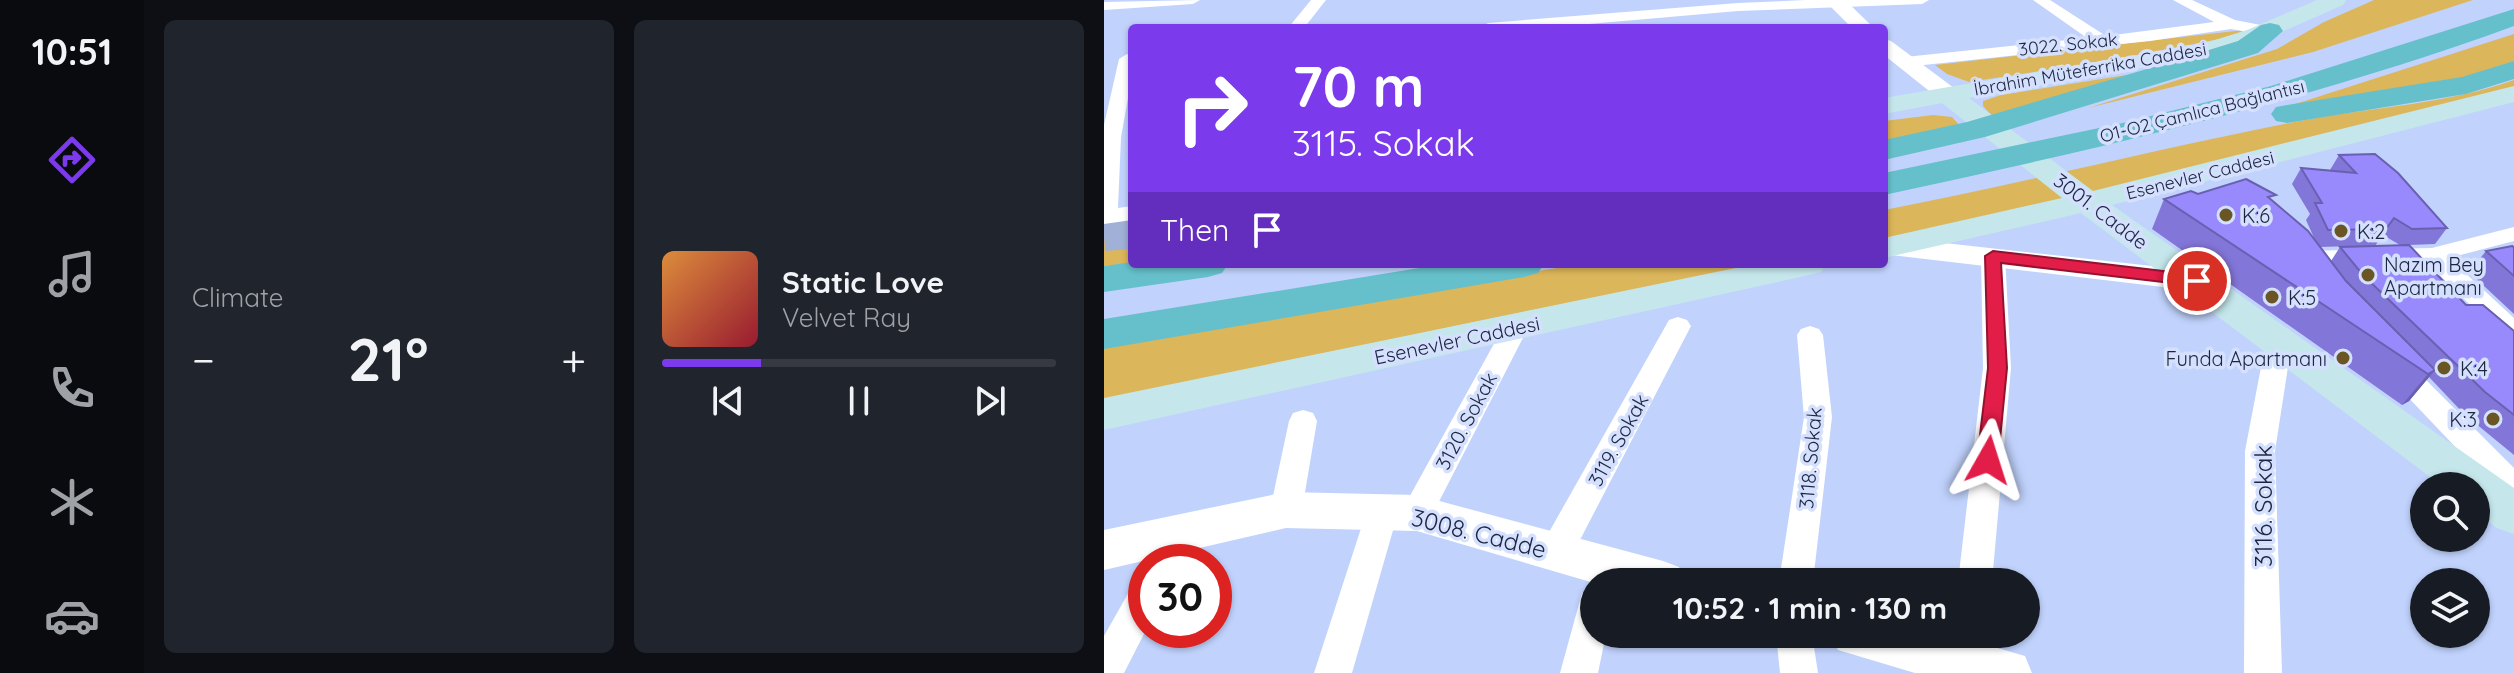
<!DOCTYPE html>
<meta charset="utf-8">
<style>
:root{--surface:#171b24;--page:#20242c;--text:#f1f3f6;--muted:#9ea1a6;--line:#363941;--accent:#7c3aed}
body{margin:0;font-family:Quicksand,sans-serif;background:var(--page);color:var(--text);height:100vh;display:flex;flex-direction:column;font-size:30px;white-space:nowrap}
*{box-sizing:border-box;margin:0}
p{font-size:26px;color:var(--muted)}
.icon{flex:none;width:44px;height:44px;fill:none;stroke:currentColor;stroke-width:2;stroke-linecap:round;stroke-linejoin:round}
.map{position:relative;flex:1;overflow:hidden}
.panel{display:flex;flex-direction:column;gap:20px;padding:20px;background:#0d0f14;width:960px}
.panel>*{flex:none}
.banner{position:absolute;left:24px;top:24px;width:760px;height:244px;border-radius:8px;box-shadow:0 2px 6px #0004;background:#7c3aed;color:#fff;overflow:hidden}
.tools{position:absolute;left:1306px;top:472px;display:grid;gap:16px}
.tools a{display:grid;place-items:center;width:80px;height:80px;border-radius:50%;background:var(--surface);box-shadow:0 2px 6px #0004;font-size:40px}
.speed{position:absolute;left:24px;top:544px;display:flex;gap:16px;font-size:40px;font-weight:700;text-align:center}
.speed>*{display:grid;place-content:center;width:104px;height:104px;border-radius:50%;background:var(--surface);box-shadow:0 2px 6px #0004;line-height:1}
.speed .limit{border:12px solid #d22;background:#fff;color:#111}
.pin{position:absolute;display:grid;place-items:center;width:68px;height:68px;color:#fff;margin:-34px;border:4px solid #fff;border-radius:50%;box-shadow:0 2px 8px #0007}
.me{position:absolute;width:88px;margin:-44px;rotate:6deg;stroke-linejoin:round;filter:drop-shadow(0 0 6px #0008)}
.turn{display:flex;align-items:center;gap:28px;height:168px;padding:0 32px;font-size:36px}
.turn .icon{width:104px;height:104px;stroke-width:2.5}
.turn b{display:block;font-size:56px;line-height:68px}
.then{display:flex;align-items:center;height:76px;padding:0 32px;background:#0003;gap:16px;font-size:30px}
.big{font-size:60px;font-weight:700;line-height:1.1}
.panel .tile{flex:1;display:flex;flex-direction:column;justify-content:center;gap:12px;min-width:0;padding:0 28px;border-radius:12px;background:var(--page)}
.song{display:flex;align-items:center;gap:24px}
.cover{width:96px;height:96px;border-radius:12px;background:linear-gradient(135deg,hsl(30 70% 55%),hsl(350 70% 35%))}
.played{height:8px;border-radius:4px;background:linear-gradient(90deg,var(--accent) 25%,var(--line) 25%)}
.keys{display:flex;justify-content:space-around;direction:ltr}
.heat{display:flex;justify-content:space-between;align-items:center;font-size:44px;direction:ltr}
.panel .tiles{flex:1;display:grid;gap:20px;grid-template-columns:repeat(2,1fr)}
.trip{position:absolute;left:476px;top:568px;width:460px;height:80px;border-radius:40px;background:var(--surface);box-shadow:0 2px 6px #0004;font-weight:700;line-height:80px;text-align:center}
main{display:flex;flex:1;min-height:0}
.dock{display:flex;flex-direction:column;width:144px;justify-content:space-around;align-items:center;background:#090b0e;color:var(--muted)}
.dock .icon{width:56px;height:56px}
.dock .active{color:var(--accent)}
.dock b{font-size:36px;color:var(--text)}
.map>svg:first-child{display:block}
</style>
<main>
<nav class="dock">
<b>10:51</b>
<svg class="icon active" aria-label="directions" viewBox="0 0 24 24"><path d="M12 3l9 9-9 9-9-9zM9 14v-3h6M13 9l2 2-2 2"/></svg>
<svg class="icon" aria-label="music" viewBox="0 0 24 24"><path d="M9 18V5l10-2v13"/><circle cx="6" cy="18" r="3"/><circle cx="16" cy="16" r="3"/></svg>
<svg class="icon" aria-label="phone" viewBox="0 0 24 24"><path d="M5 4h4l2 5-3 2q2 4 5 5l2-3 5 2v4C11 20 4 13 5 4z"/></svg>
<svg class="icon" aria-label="climate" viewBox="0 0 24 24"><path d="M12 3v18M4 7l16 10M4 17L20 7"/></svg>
<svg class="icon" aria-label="car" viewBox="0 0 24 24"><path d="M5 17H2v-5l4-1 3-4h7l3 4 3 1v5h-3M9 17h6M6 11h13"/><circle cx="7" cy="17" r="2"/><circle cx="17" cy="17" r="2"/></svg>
</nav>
<section class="panel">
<div class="tiles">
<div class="tile"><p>Climate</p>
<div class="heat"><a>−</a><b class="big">21°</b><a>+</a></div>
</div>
<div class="tile">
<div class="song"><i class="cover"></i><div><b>Static Love</b><p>Velvet Ray</p></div></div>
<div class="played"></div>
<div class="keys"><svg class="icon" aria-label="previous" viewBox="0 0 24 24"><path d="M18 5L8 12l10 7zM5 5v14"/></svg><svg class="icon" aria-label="pause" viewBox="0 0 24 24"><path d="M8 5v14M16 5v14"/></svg><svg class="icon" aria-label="next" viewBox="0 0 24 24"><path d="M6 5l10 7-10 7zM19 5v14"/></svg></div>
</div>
</div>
</section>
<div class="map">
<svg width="1410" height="673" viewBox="0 0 1410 673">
<rect width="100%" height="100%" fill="#c1d3fd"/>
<path fill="#dcb65a" d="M1270,0H1369L1209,52L984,108L1173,49L1220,22Z
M1140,30L1131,36L1008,60L865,82L843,74L831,65Z
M1410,34V61L1355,82L1182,107Z
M1054,70L892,120L879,106V101L897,95Z
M1410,80V88L1035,185L780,241V210C921,183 1060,147 1201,120C1270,107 1344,104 1410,80Z
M829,115L848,117L858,128L780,144V121Z
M28,230V263L0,266V233Z
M478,264H668L403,315L0,400V340Z"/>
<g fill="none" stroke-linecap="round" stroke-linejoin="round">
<path stroke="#a0b0d7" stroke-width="30" stroke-dasharray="30 15" stroke-linecap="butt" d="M0,236L28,234"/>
<path fill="#fff" fill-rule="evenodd" d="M96,0L89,4L0,10V2Z
M207,0H222L200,28H184Z
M702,0H825L818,4L634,11L439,28H376L384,23L634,3Z
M929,0H946L1002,36L1110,22L1069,0H1088L1131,20L1172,28L1174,31L1166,36L1127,29L1046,41L801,67L793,62L801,57L983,38Z
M23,54L28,55V76L17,137L14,208L28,206V220L0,224V125L15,59Z
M1410,227V241L1345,258L1410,318V342L1401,339L1322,262L1200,265L1192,263L1188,258L1192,253L1200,251L1328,248Z
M889,249L897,251L901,256L907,368L888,582H854L879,368L877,256L881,251Z
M574,317L583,320L587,326L464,563L452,567L440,563L435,552L440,541L565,320Z
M411,319L420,322L424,328L324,523L313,527L302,523L297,513L302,503L402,322Z
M706,326L715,329L719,335L728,417L709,582H675L700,417L693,335L697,329Z
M1175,332L1184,334L1188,341L1171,451L1178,673H1140L1141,451L1162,341L1166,334Z
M1290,355L1300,358L1410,468V501L1399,497L1280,372L1277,365L1280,358Z
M199,410L209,413L213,421L198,510L193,520L182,524L171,520L166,510L185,421L189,413Z
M278,499L289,503L294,513L248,673H210L262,513L267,503Z
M42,579V630L20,673H0V636L30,583Z
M490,588V634H502L494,673H456L478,593Z
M672,634H708L714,673H676Z"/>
<path fill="#fff" fill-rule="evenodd" d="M720,0H741L770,28H748Z
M780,39L787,41L850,88L854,93L850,98H834L780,55Z
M787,237L1093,271L1104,274L1109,281L1104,288L1093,291L787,255L780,254V238Z
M182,492L313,495L559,561L575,567L581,582L490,583L313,531L182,528L0,570V530Z
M727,634H845L921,656L928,673H811L734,650Z"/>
<path fill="#c5e7ec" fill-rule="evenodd" d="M1213,0H1242L1239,5L1159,40L1108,56L865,98L989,191L1410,86V102L1008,205L1410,488V534L1393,528L1372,512V486H1338L977,213L780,258V238L958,198L838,103L780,114V98L1098,44L1143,30Z
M651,264H722L717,272L705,275L0,430V398Z"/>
<path fill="#66c0cb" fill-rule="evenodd" d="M1410,9V26C1205,101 993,149 780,195V173L1019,123L1167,86Z
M1166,23L1175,25L1179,31L1154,53L881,137L780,160V140L863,122L1053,66L1134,41L1157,25Z
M1410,61V79L1362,94L1183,123L1172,121L1167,114L1172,107L1183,105L1358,77Z
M28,262V264H124L118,273L104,277L0,292V266Z
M340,264H440L434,273L420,277L0,349V319Z"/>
</g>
<path fill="#8376d9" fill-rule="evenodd" d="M1235,155L1343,228L1331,244L1305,245L1362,305L1410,331V455L1360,414L1325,377L1305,401L1298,405L1048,229L1060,199L1094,194L1169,201L1211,240L1202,220L1206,214L1188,184L1197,168L1226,170ZM1279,235L1296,245L1271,246ZM1249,246L1236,247L1227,261L1216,247Z
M1410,247V314L1365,272L1382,251Z"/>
<path fill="#6a60b0" d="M1331,370L1305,401L1298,405L1324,374Z"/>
<path fill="#9889fc" stroke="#6a60b0" stroke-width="2" d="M1271,154L1294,173L1343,228L1308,229L1290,218L1282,229L1224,230L1211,203H1218L1197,168L1252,173L1235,155Z
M1142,179L1172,195L1164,197L1204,231L1242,281L1331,370L1324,374L1060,199L1087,191L1094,194Z
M1305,245L1362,305H1379L1410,331V415L1381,392L1259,275L1236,247Z
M1408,246L1410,247V276L1382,251Z"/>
<path fill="#e11d48" stroke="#92132f" stroke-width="2" d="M889,251L1093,275L1101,281L1093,286L897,263L903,368L894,460L891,466L884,469L876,466L873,460L884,368L881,256Z"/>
<g fill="#6a5625" stroke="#d4e0fd" stroke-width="3">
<circle cx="1122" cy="215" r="8"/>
<circle cx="1237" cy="231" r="8"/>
<circle cx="1264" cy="275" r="8"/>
<circle cx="1168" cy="297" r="8"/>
<circle cx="1239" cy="358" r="8"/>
<circle cx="1340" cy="368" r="8"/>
<circle cx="1389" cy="419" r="8"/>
</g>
<g text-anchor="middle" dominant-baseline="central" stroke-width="7" stroke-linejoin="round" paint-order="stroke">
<g font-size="18" fill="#1c2641" stroke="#d4e0fd">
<text transform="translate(964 44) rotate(-6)">3022. Sokak</text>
<text transform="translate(986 69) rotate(-10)">İbrahim Müteferrika Caddesi</text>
<text transform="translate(1098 111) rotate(-14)">O1-O2 Çamlıca Bağlantısı</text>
<text transform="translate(1096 175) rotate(-14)">Esenevler Caddesi</text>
</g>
<g font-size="20" fill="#1c2641" stroke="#d4e0fd">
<text transform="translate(997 211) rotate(37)">3001. Cadde</text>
<text transform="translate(353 340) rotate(-12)">Esenevler Caddesi</text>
<text transform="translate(362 421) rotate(-62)">3120. Sokak</text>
<text transform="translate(514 440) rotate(-61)">3119. Sokak</text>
<text transform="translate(706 458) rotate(-85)">3118. Sokak</text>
</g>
<g font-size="20" fill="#1c2641" stroke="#d4e0fd" text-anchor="start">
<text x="1138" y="215">K:6</text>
<text x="1253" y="231">K:2</text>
<text x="1280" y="264">Nazım Bey<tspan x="1280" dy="23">Apartmanı</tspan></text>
<text x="1184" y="297">K:5</text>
<text x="1223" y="358" text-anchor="end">Funda Apartmanı</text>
<text x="1356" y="368">K:4</text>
<text x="1373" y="419" text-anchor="end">K:3</text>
</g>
<g font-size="24" fill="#1c2641" stroke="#d4e0fd">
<text transform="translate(1159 506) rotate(-90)">3116. Sokak</text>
<text transform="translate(375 533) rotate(14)">3008. Cadde</text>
</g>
</g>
</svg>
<div class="tools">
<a><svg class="icon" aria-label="search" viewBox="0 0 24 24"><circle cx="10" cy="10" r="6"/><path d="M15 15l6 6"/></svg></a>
<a><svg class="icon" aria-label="layers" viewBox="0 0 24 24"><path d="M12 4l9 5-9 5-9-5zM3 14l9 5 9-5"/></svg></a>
</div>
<div class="speed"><div class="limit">30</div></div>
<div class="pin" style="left:1093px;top:281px;background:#d93025"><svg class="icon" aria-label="arrive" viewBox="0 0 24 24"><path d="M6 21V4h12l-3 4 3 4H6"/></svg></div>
<svg class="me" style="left:884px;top:460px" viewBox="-20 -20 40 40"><path d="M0-17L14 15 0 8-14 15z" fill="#e11d48" stroke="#fff" stroke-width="4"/></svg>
<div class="trip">10:52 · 1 min · 130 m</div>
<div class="banner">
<div class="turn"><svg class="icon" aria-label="right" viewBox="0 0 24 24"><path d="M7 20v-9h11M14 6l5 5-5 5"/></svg><div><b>70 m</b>3115. Sokak</div></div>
<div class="then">Then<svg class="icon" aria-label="arrive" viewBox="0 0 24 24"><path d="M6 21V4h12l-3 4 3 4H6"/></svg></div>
</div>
</div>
</main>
